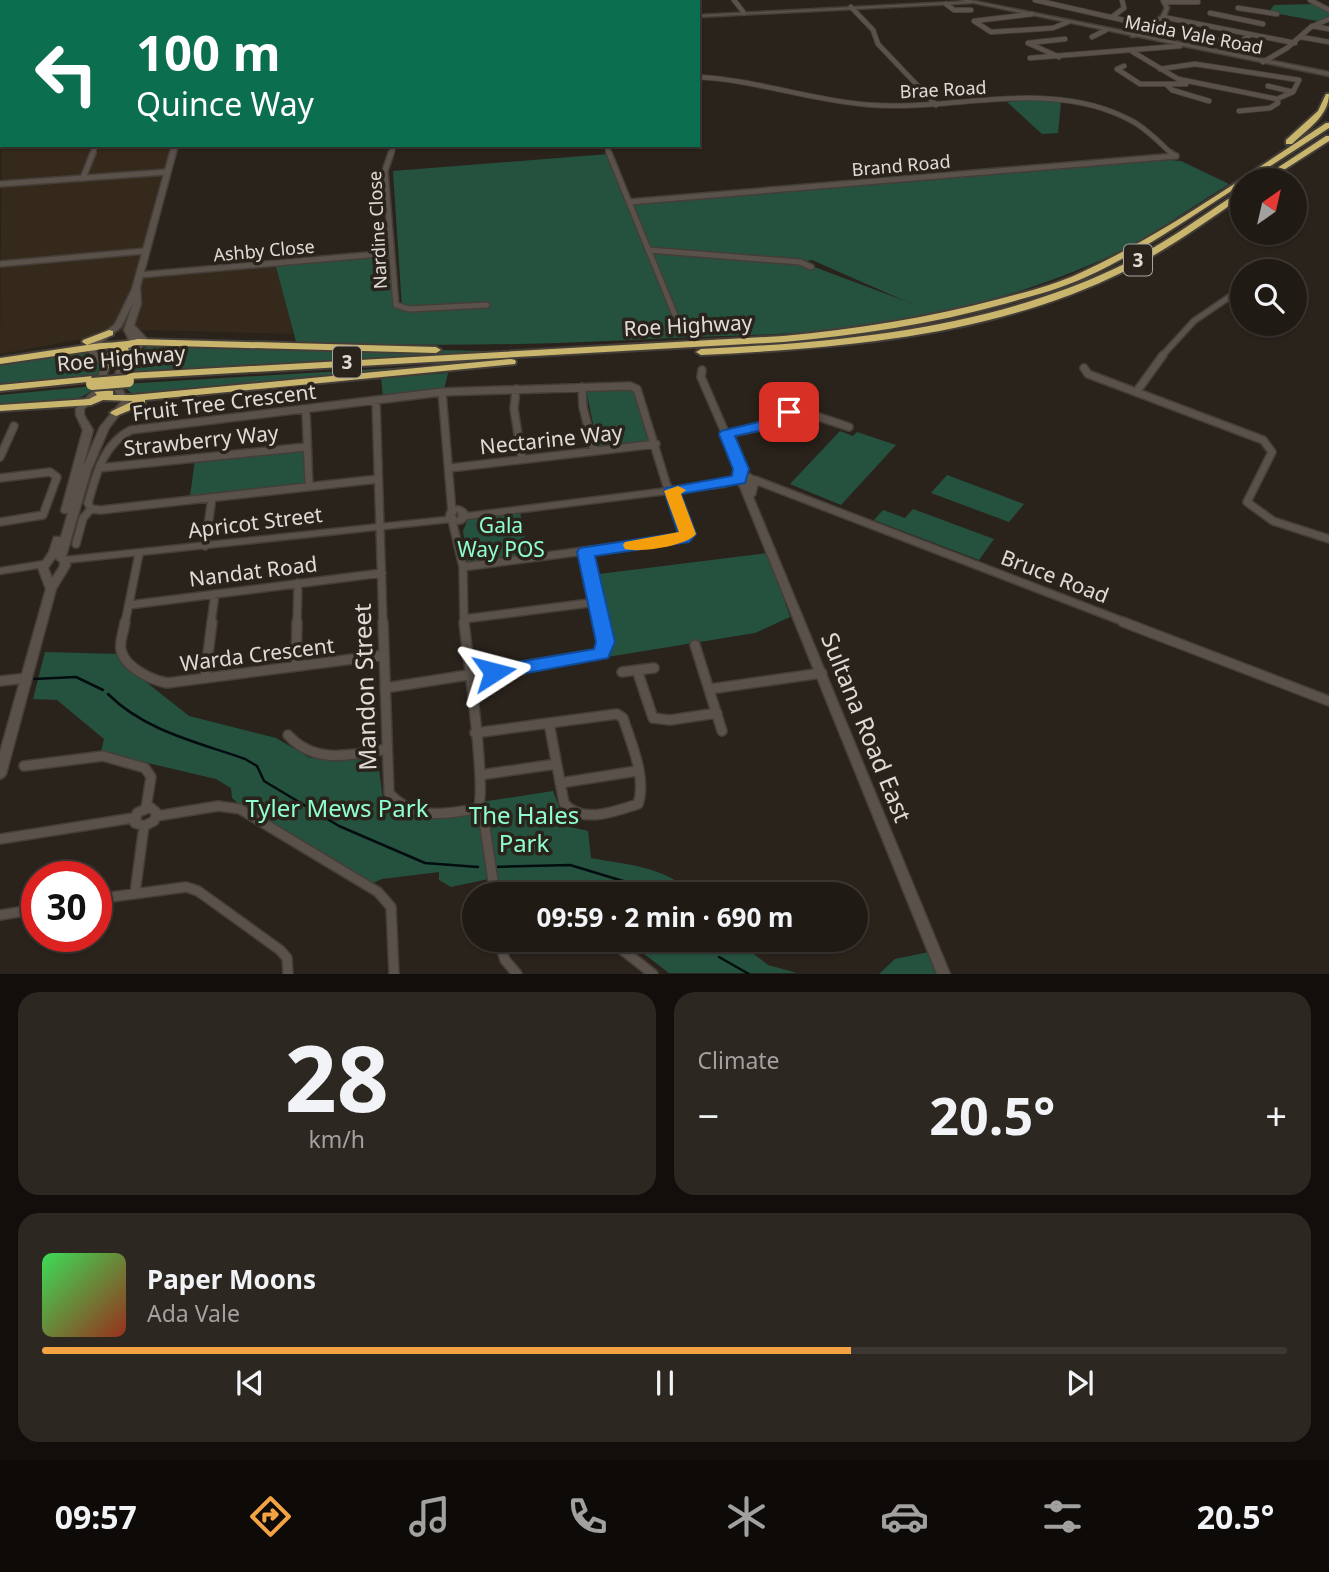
<!DOCTYPE html>
<meta charset="utf-8">
<style>
:root{--surface:#201a15;--page:#2d2722;--text:#f1f3f6;--muted:#a2a1a0;--line:#3d3834;--accent:#f4a344}
body{margin:0;font-family:"Noto Sans",sans-serif;background:var(--page);color:var(--text);height:100vh;display:flex;flex-direction:column;font-size:26px;white-space:nowrap}
*{box-sizing:border-box;margin:0}
p{font-size:23px;color:var(--muted)}
.icon{flex:none;width:38px;height:38px;fill:none;stroke:currentColor;stroke-width:2;stroke-linecap:round;stroke-linejoin:round}
.map{position:relative;height:974px;overflow:hidden}
.side{display:flex;flex-direction:column;gap:18px;padding:18px;background:#120e0c;flex:1}
.side>*{flex:none}
.hud{position:absolute;left:0px;top:0px;width:700px;height:147px;box-shadow:0 2px 5px #0004,0 0 0 2px var(--line);background:#0b6e4f;color:#fff;overflow:hidden}
.needle{width:46px;rotate:34deg}
.fabs{position:absolute;left:1230px;top:168px;display:grid;gap:14px}
.fabs a{display:grid;place-items:center;width:77px;height:77px;border-radius:50%;background:var(--surface);box-shadow:0 2px 5px #0004,0 0 0 2px var(--line);font-size:35px}
.speed{position:absolute;left:21px;top:861px;display:flex;gap:14px;font-size:35px;font-weight:700;text-align:center}
.speed>*{display:grid;place-content:center;width:91px;height:91px;border-radius:50%;background:var(--surface);box-shadow:0 2px 5px #0004,0 0 0 2px var(--line);line-height:1}
.speed .limit{border:10px solid #d22;background:#fff;color:#111}
.pin{position:absolute;display:grid;place-items:center;width:60px;height:60px;color:#fff;margin:-30px;border-radius:14px;box-shadow:0 4px 10px #0006}
.me{position:absolute;width:77px;margin:-38px;rotate:81deg;stroke-linejoin:round;filter:drop-shadow(0 0 5px #0008)}
.turn{display:flex;align-items:center;gap:24px;height:147px;padding:0 21px;font-size:32px}
.turn .icon{width:91px;height:91px;stroke-width:2.5}
.turn b{display:block;font-size:49px;line-height:60px}
.big{font-size:52px;font-weight:700;line-height:1.1}
.side .widget{flex:1;display:flex;flex-direction:column;justify-content:center;gap:10px;min-width:0;padding:0 24px;border-radius:21px;background:var(--page)}
.side .dial{align-items:center;gap:0}
.dial b{font-size:91px;line-height:1}
.song{display:flex;align-items:center;gap:21px}
.cover{width:84px;height:84px;border-radius:10px;background:linear-gradient(135deg,hsl(130 70% 55%),hsl(10 70% 35%))}
.played{height:7px;border-radius:4px;background:linear-gradient(90deg,var(--accent) 65%,var(--line) 65%)}
.keys{display:flex;justify-content:space-around;direction:ltr}
.heat{display:flex;justify-content:space-between;align-items:center;font-size:38px;direction:ltr}
.side .tiles{flex:1;display:grid;gap:18px;grid-template-columns:1fr 1fr}
.widget:last-child{grid-column:span 2}
.trip{position:absolute;left:462px;top:882px;width:406px;height:70px;border-radius:35px;background:var(--surface);box-shadow:0 2px 5px #0004,0 0 0 2px var(--line);font-weight:700;line-height:70px;text-align:center}
.tab-bar{display:flex;height:112px;justify-content:space-around;align-items:center;background:#0d0a08;color:var(--muted)}
.tab-bar .icon{width:49px;height:49px}
.tab-bar .on{color:var(--accent)}
.tab-bar b{font-size:32px;color:var(--text)}
.map>svg:first-child{display:block}
</style>
<div class="map">
<svg width="1329" height="974" viewBox="0 0 1329 974">
<rect width="100%" height="100%" fill="#2a231c"/>
<path fill="#35291b" d="M2,96V145H178L142,274L276,263L293,334L149,330L114,333L0,354Z"/>
<path fill="#25523f" fill-rule="evenodd" d="M1314,4L1329,11V18L1317,21L1269,12L1274,5Z
M1032,100L1061,102L1058,133L1042,134L1007,102Z
M609,154L629,202L1170,160L1181,161L1229,184C1184,212 1141,244 1092,264C1010,299 919,322 831,330C778,335 725,336 672,338C547,345 421,347 296,342L275,263L391,253L395,303L402,308L393,171ZM812,260L912,304H913L801,262Z
M150,344L528,352L245,365L127,374L133,359Z
M87,350L100,364L97,377L0,385V363Z
M509,361L135,396L124,387V384Z
M448,373L444,390L383,397L381,378Z
M95,386C84,407 23,405 0,407V395Z
M626,388L633,390L648,441L598,448L586,389Z
M840,431L853,436L857,432L896,445L841,505L790,484Z
M304,449L306,484L190,496L195,460Z
M947,475L1024,504L1009,522L931,493Z
M913,509L994,539L979,560L874,520L883,510L905,518Z
M520,512L528,555L468,563L463,531L468,519Z
M768,553L790,617L755,633L607,657L591,575Z
M45,652L118,654L122,663L189,716L276,738L310,758H374L378,762L383,799L403,807L457,812L481,802L553,791L566,826L588,831L591,858C627,865 666,866 692,894H495L493,878L451,887L439,880V872L382,879L373,883L240,805L232,798L231,788L216,779L101,752L104,739L57,700L33,699Z
M626,940H736L768,965L797,973H669Z
M934,951L944,974H879L895,959Z"/>
<g fill="none" stroke-linecap="round" stroke-linejoin="round">
<path stroke="#030d0f" stroke-width="2.5" d="M33,679L76,677L103,690
M108,694C145,731 197,742 245,759L257,766L264,781L339,826L425,863L478,867
M493,867L570,865L656,891
M719,957L749,974"/>
<defs>
<path id="minor-far3" d="M734,0L744,13
M1035,0L1154,27
M1310,0L1329,10
M369,2L376,0
M1164,2H1198
M946,4L954,10H971
M851,7L873,30L878,44L936,105
M1238,8L1277,14
M1210,13L1263,24
M1032,14L974,21L991,32L1053,28L1068,22
M1112,17L1124,8L1122,0
M1163,17L1295,43
M1312,26L1329,29
M1187,34L1237,44L1250,35
M1092,37L1106,30
M1301,37L1329,42
M1133,52L1178,79L1277,99L1293,92L1299,80L1195,64L1160,69
M1059,57L1028,43L1065,39
M1030,58L1180,46
M1263,62L1287,48L1311,27L1329,19
M1124,66L1117,69L1140,84H1186
M698,77C757,80 812,101 871,105C957,111 1052,77 1132,121C1147,129 1160,143 1173,155
M1167,85L1172,90L1209,101
M1268,86L1293,92
M1239,111L1270,108L1278,103L1277,99
M606,145L610,155
M92,155L96,145
M391,155L394,145"/>
<path id="minor-far2" d="M391,153L385,171L396,305L409,309L487,305
M609,153L679,325
M1171,153L1175,156
M83,178L93,153
M0,184L167,172
M629,202L1176,156
M648,250L800,262L811,267
M0,264L145,251
M139,275L391,253
M1161,357L1194,321L1241,289"/>
<path id="minor-far1" d="M1084,368L1088,374L1263,440L1272,452L1247,502L1273,521L1329,539
M702,370L701,377L741,469V478
M582,387L583,407L594,451
M516,389L514,409L522,459
M1137,391L1163,355
M442,392L452,512
M376,401L383,623
M306,411L309,487
M727,434L768,425L798,410L849,427
M0,457L14,426
M99,468L306,447
M450,468L656,444
M0,478L50,472L57,477L43,515L0,522
M378,479L101,510L91,509L88,503C96,475 103,444 131,430L442,392L630,386L637,389L666,483L688,534L683,538L463,567
M755,480L1127,623
M452,520L463,567L464,623
M76,544L83,518L91,509
M205,546L212,498
M586,552L601,623
M129,605L382,573
M464,619L597,602
M125,623L139,554
M211,623L215,594
M297,623L298,583"/>
<path id="minor" d="M125,622C124,630 119,643 121,650C125,668 152,680 167,683L384,655
M383,622L389,793C413,820 446,815 478,808
M464,622C467,651 487,790 478,808L483,814L495,894
M1123,622L1329,701
M695,645L722,731
M296,666L297,622
M654,668L637,670L653,718L670,720L717,713
M622,672L637,670
M205,678L212,622
M0,681L27,678
M385,688L601,654L605,642L601,622
M710,689L822,673
M617,714L623,718C631,743 647,778 638,804C616,811 581,825 564,803L549,723Z
M475,733L549,723
M288,735C315,765 351,755 387,749
M24,766L103,756L145,768L151,777L146,808
M480,775L556,764
M560,783L637,771
M150,807L157,813L154,821L144,826L135,823L137,813Z
M157,816L218,806L240,809L378,892L391,907L394,974
M0,839L133,818
M135,893L144,826
M96,899L186,887L198,891L280,950L287,958L288,974
M0,915L37,909
M499,940L505,960L517,974
M610,940L653,974"/>
<path id="tertiary" d="M1161,0H1165L1169,8L1165,18L1135,37H1131V35L1161,16L1165,8Z
M973,1L971,3L698,17V15Z
M750,474L759,480L755,495L753,497L950,974H937L740,487L737,483L723,487L467,519C463,525 456,525 450,522L65,563L60,560L65,557L446,517C447,504 461,503 468,513L723,481ZM457,511L459,515L457,519L455,515Z"/>
<path id="secondary" d="M133,0H141L138,2H129Z
M351,0H356L355,2H349Z
M960,0H969L1329,72V76Z
M0,31H2V34L0,35Z
M2,92V96L0,97V93Z
M172,145H178L140,287L141,304L134,325L148,340L131,358H128L120,385L129,402L109,428L91,470L66,556L70,560V566L56,589L6,774L4,777L0,779V752L46,589L38,568L0,574V568L43,561L49,552L54,537H61L68,513H63L61,511L83,430L76,415V408L92,392L102,366L90,356L87,347L115,324L132,289ZM133,303L124,330L130,342L121,355L112,385L121,402L100,427L83,467L93,430L84,415V409L100,393L110,366L97,353L95,348L121,327ZM55,558L60,562V566L52,578L48,568Z"/>
<path id="motorway" d="M1326,94H1329C1329,116 1307,129 1292,144H1286V140L1318,111Z
M1326,123H1329V128L1249,180H1242V184C1191,217 1141,252 1086,277C1060,289 1032,296 1004,304C932,324 858,335 783,342L129,379L124,376L129,373L783,336C856,329 928,318 999,299C1026,292 1054,285 1080,273C1167,233 1246,175 1326,123Z
M1326,136H1329V141L1268,180H1259Z
M1239,192H1242V197C1204,223 1167,250 1125,271C994,336 845,348 701,355L696,352L701,349C843,342 986,329 1116,268C1160,247 1199,218 1239,192Z
M109,330L113,331V335L87,345C105,342 121,343 138,339L436,347L441,350L436,353L139,345L128,348L130,355L129,357H121L119,352L110,368L106,369L101,366L110,348L0,364V358L87,345L82,342L83,340Z
M511,359L515,360L516,362L515,364L145,400V404L116,416L110,413L112,411L133,401L103,400L91,405L0,411V405L89,399L97,395L92,389L98,386L106,390L113,391V395H132Z
M93,376L97,377L98,379L97,381L0,391V385Z"/>
</defs>
<use href="#minor-far3" stroke="#443e39" stroke-width="6"/>
<use href="#minor-far2" stroke="#443e39" stroke-width="8"/>
<use href="#minor-far1" stroke="#443e39" stroke-width="10"/>
<use href="#minor" stroke="#443e39" stroke-width="12"/>
<use href="#tertiary" stroke="#443e39" stroke-width="3"/>
<use href="#secondary" stroke="#443e39" stroke-width="3"/>
<use href="#motorway" stroke="#443e39" stroke-width="4"/>
<use href="#minor-far3" stroke="#59514a" stroke-width="4.5"/>
<use href="#minor-far2" stroke="#59514a" stroke-width="5"/>
<use href="#minor-far1" stroke="#59514a" stroke-width="7"/>
<use href="#minor" stroke="#59514a" stroke-width="9"/>
<use href="#tertiary" fill="#59514a" fill-rule="evenodd"/>
<use href="#secondary" fill="#59514a" fill-rule="evenodd"/>
<use href="#motorway" fill="#cab56d" fill-rule="evenodd"/>
<path stroke="#a39d98" stroke-width="2" stroke-dasharray="7 7" stroke-linecap="butt" d="M217,0H220
M240,2L250,0
M306,2L312,0"/>
<defs>
<path id="motorway-bridge" d="M92,384L128,381"/>
</defs>
<use href="#motorway-bridge" stroke="#443e39" stroke-width="16" stroke-linecap="butt"/>
<use href="#motorway-bridge" stroke="#cab56d" stroke-width="12"/>
</g>
<path fill="#1a73e8" stroke="#114b97" stroke-width="2" d="M789,407L796,412L794,415L773,428L735,436L749,469L745,483L681,494L696,534L689,542L595,556L615,642L608,658L494,679L488,677L485,672L494,666L594,649L596,642L577,552L580,548L678,533L664,491L666,488L732,476L733,469L719,434L721,431L763,421Z"/>
<path fill="#f59e0b" d="M678,486L686,490L681,494L696,534C687,546 640,553 625,549L623,545L625,542L679,532L664,491Z"/>
<g text-anchor="middle" dominant-baseline="central" stroke-width="7" stroke-linejoin="round" paint-order="stroke">
<g font-size="18" fill="#e0dbd7" stroke="#2a231c">
<text transform="translate(1194 34) rotate(11)">Maida Vale Road</text>
<text transform="translate(943 89) rotate(-3)">Brae Road</text>
<text transform="translate(901 165) rotate(-5)">Brand Road</text>
<text transform="translate(377 230) rotate(-93)">Nardine Close</text>
<text transform="translate(264 250) rotate(-5)">Ashby Close</text>
</g>
<g fill="#2a231c" stroke="#a9a49f" stroke-width="2">
<rect x="1124" y="244.5" width="28" height="31" rx="5"/>
<rect x="333" y="346.5" width="28" height="31" rx="5"/>
</g>
<g font-size="19" font-weight="bold" fill="#e0dbd7">
<text x="1138" y="260">3</text>
<text x="347" y="362">3</text>
</g>
<g font-size="21" fill="#e0dbd7" stroke="#2a231c">
<text transform="translate(688 325) rotate(-3)">Roe Highway</text>
<text transform="translate(121 358) rotate(-5)">Roe Highway</text>
<text transform="translate(224 402) rotate(-7)">Fruit Tree Crescent</text>
<text transform="translate(551 439) rotate(-6)">Nectarine Way</text>
<text transform="translate(201 440) rotate(-6)">Strawberry Way</text>
<text transform="translate(255 522) rotate(-7)">Apricot Street</text>
<text transform="translate(253 571) rotate(-7)">Nandat Road</text>
<text transform="translate(1055 576) rotate(21)">Bruce Road</text>
<text transform="translate(257 654) rotate(-7)">Warda Crescent</text>
</g>
<g font-size="21" fill="#8ffece" stroke="#2a231c">
<text x="501" y="525">Gala<tspan x="501" dy="24">Way POS</tspan></text>
</g>
<g font-size="24" fill="#e0dbd7" stroke="#2a231c">
<text transform="translate(364 687) rotate(-92)">Mandon Street</text>
<text transform="translate(867 727) rotate(68)">Sultana Road East</text>
</g>
<g font-size="24" fill="#8ffece" stroke="#2a231c">
<text x="337" y="807">Tyler Mews Park</text>
<text x="524" y="814">The Hales<tspan x="524" dy="28">Park</tspan></text>
</g>
</g>
</svg>
<div class="fabs">
<a><svg class="needle" viewBox="-14 -14 28 28"><path d="M0-13l5 13h-10z" fill="#e53935"/><path d="M0 13l5-13h-10z" fill="#a2a1a0"/></svg></a>
<a><svg class="icon" aria-label="search" viewBox="0 0 24 24"><circle cx="10" cy="10" r="6"/><path d="M15 15l6 6"/></svg></a>
</div>
<div class="speed"><div class="limit">30</div></div>
<div class="pin" style="left:789px;top:412px;background:#d93025"><svg class="icon" aria-label="arrive" viewBox="0 0 24 24"><path d="M6 21V4h12l-3 4 3 4H6"/></svg></div>
<svg class="me" style="left:494px;top:672px" viewBox="-20 -20 40 40"><path d="M0-17L14 15 0 8-14 15z" fill="#1a73e8" stroke="#fff" stroke-width="4"/></svg>
<div class="trip">09:59 · 2 min · 690 m</div>
<div class="hud">
<div class="turn"><svg class="icon" aria-label="left" viewBox="0 0 24 24"><path d="M17 20v-9H6M10 6l-5 5 5 5"/></svg><div><b>100 m</b>Quince Way</div></div>
</div>
</div>
<section class="side">
<div class="tiles">
<div class="widget dial"><b>28</b><p>km/h</p></div>
<div class="widget"><p>Climate</p>
<div class="heat"><a>−</a><b class="big">20.5°</b><a>+</a></div>
</div>
<div class="widget">
<div class="song"><i class="cover"></i><div><b>Paper Moons</b><p>Ada Vale</p></div></div>
<div class="played"></div>
<div class="keys"><svg class="icon" aria-label="previous" viewBox="0 0 24 24"><path d="M18 5L8 12l10 7zM5 5v14"/></svg><svg class="icon" aria-label="pause" viewBox="0 0 24 24"><path d="M8 5v14M16 5v14"/></svg><svg class="icon" aria-label="next" viewBox="0 0 24 24"><path d="M6 5l10 7-10 7zM19 5v14"/></svg></div>
</div>
</div>
</section>
<nav class="tab-bar">
<b>09:57</b>
<svg class="icon on" aria-label="directions" viewBox="0 0 24 24"><path d="M12 3l9 9-9 9-9-9zM9 14v-3h6M13 9l2 2-2 2"/></svg>
<svg class="icon" aria-label="music" viewBox="0 0 24 24"><path d="M9 18V5l10-2v13"/><circle cx="6" cy="18" r="3"/><circle cx="16" cy="16" r="3"/></svg>
<svg class="icon" aria-label="phone" viewBox="0 0 24 24"><path d="M5 4h4l2 5-3 2q2 4 5 5l2-3 5 2v4C11 20 4 13 5 4z"/></svg>
<svg class="icon" aria-label="climate" viewBox="0 0 24 24"><path d="M12 3v18M4 7l16 10M4 17L20 7"/></svg>
<svg class="icon" aria-label="car" viewBox="0 0 24 24"><path d="M5 17H2v-5l4-1 3-4h7l3 4 3 1v5h-3M9 17h6M6 11h13"/><circle cx="7" cy="17" r="2"/><circle cx="17" cy="17" r="2"/></svg>
<svg class="icon" aria-label="filters" viewBox="0 0 24 24"><path d="M4 7h16M4 17h16"/><circle cx="9" cy="7" r="2"/><circle cx="15" cy="17" r="2"/></svg>
<b>20.5°</b>
</nav>
